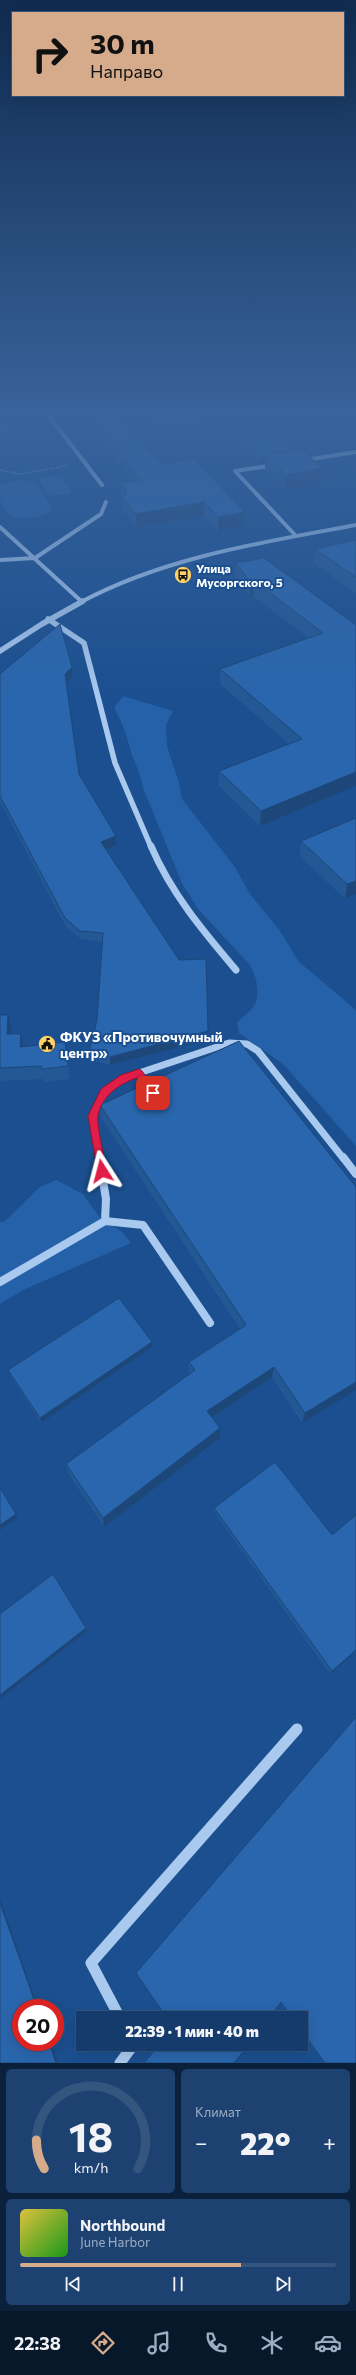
<!DOCTYPE html>
<html lang="ru">
<meta charset="utf-8">
<style>
:root{--surface:#143b6b;--page:#1d4271;--text:#f1f3f6;--muted:#9dadc1;--line:#33557e;--accent:#d6ab8b}
body{margin:0;font-family:Commissioner,sans-serif;background:var(--page);color:var(--text);height:100vh;display:flex;flex-direction:column;font-size:15px;white-space:nowrap}
*{box-sizing:border-box;margin:0}
p{font-size:13px;color:var(--muted)}
.icon{flex:none;width:22px;height:22px;fill:none;stroke:currentColor;stroke-width:2;stroke-linecap:round;stroke-linejoin:round}
.map{position:relative;height:2063px;overflow:hidden}
.sheet{display:flex;flex-direction:column;gap:6px;padding:6px;background:#0b203b;flex:1}
.sheet>*{flex:none}
.top-card{position:absolute;left:12px;top:12px;width:332px;height:84px;border-radius:0px;box-shadow:0 4px 16px #0002,0 0 0 1px var(--line);background:#d6ab8b;color:#111;overflow:hidden}
.speed{position:absolute;left:12px;top:1999px;display:flex;gap:8px;font-size:20px;font-weight:700;text-align:center}
.speed>*{display:grid;place-content:center;width:52px;height:52px;border-radius:50%;background:var(--surface);box-shadow:0 4px 16px #0002,0 0 0 1px var(--line);line-height:1}
.speed .limit{border:6px solid #d22;background:#fff;color:#111}
.pin{position:absolute;display:grid;place-items:center;width:34px;height:34px;color:#fff;margin:-17px;border-radius:8px;box-shadow:0 2px 6px #0006}
.me{position:absolute;width:44px;margin:-22px;rotate:351deg;stroke-linejoin:round;filter:drop-shadow(0 0 3px #0008)}
.turn{display:flex;align-items:center;gap:14px;height:84px;padding:0 12px;font-size:18px}
.turn .icon{width:52px;height:52px;stroke-width:2.5}
.turn b{display:block;font-size:28px;line-height:34px}
.big{font-size:30px;font-weight:800;line-height:1.1}
.sheet .widget{flex:1;display:flex;flex-direction:column;justify-content:center;gap:6px;min-width:0;padding:0 14px;border-radius:6px;background:var(--page)}
.sheet .dial{align-items:center;gap:0}
.dial svg{height:104px;overflow:visible;fill:none;stroke:var(--line);stroke-width:7;stroke-linecap:round;text-anchor:middle}
.dial text{fill:var(--text);stroke:none}
.song{display:flex;align-items:center;gap:12px}
.cover{width:48px;height:48px;border-radius:6px;background:linear-gradient(135deg,hsl(50 70% 55%),hsl(120 70% 35%))}
.played{height:4px;border-radius:2px;background:linear-gradient(90deg,var(--accent) 70%,var(--line) 70%)}
.keys{display:flex;justify-content:space-around;direction:ltr}
.heat{display:flex;justify-content:space-between;align-items:center;font-size:22px;direction:ltr}
.sheet .tiles{flex:1;display:grid;gap:6px;grid-template-columns:1fr 1fr}
.widget:last-child{grid-column:span 2}
.trip{position:absolute;left:76px;top:2011px;width:232px;height:40px;border-radius:0px;background:var(--surface);box-shadow:0 4px 16px #0002,0 0 0 1px var(--line);font-weight:800;line-height:40px;text-align:center}
.tab-bar{display:flex;height:64px;justify-content:space-around;align-items:center;background:#08182b;color:var(--muted)}
.tab-bar .icon{width:28px;height:28px}
.tab-bar .current{color:var(--accent)}
.tab-bar b{font-size:18px;color:var(--text)}
.map>svg:first-child{display:block}
</style>
<div class="map">
<svg width="356" height="2063" viewBox="0 0 356 2063">
<rect width="100%" height="100%" fill="#1b4f8f"/>
<path fill="#2461a8" d="M193,412L204,423L161,430L151,418Z
M0,422L16,428L17,432L14,437L0,442Z
M61,475L72,493L49,496L39,478Z
M22,480L35,482L52,507L51,511C41,518 19,521 8,515L0,500V484Z
M123,696L173,711L166,725L167,746L179,783L182,799L235,867L250,894L280,931L299,962L356,1010V1146L283,1064L239,1033L237,1022C242,1018 249,1013 253,1007C262,997 256,975 250,965L198,909L182,883L143,788C141,774 135,764 131,752C126,734 123,724 114,708Z
M56,1180L83,1194L100,1218L121,1231L131,1243L23,1290L0,1304V1222L5,1221L40,1187Z"/>
<g fill="none" stroke-linecap="round" stroke-linejoin="round">
<path stroke="#a9c9ee" stroke-width="1.5" stroke-dasharray="1 2" stroke-linecap="butt" d="M0,470L20,474L66,466"/>
<path stroke="#a9c9ee" stroke-width="4" d="M45,411L102,485
M305,460L356,452
M275,465L235,471L296,536
M0,527L81,601
M0,560L35,558L101,514L106,502
M81,602C165,557 264,542 356,525"/>
<path stroke="#a9c9ee" stroke-width="5.5" d="M48,619L84,643L115,763L151,847
M0,651L42,624L83,601"/>
<path stroke="#a9c9ee" stroke-width="7" d="M151,846C171,893 203,931 236,970
M139,1073L152,1091
M99,1158L92,1116L105,1092L124,1078L229,1043L247,1044L258,1051L343,1158"/>
<path stroke="#a9c9ee" stroke-width="8" d="M343,1157L356,1174
M105,1221L143,1225L210,1323
M0,1282L105,1221L106,1199L99,1157"/>
<path stroke="#a9c9ee" stroke-width="11" d="M120,2018L91,1963L297,1729
M120,2063L134,2044"/>
</g>
<path fill="#245895" d="M77,411H115L161,464L244,512L243,526L218,531L204,516L136,527L122,509L121,483L132,481Z
M275,411H356L294,428Z
M242,440L321,484L285,490L265,470V463L259,464L242,446Z
M356,540V593L313,563L315,549Z
M236,563L356,625V786L260,826L219,786V771L289,744L220,684V669L309,638L253,596H250L235,577Z
M72,667V676L66,682L79,774L116,845L106,850L207,1040L110,1065L90,1060L89,1052L97,1020L102,942L81,939L66,927L0,802V674Z
M356,818V894L345,899L300,856L301,841Z
M0,1015L11,1028L10,1034L23,1047L65,1042L70,1079L44,1082L43,1079L0,1081Z
M100,1105L356,1187V1390L302,1423L272,1377L212,1418L220,1428V1438L104,1527L68,1473L66,1464L190,1374L189,1372V1362L240,1329L101,1118Z
M152,1347L41,1423L10,1375L8,1370Z
M214,1508L356,1651L330,1674L214,1512Z
M356,1717V2063H324L301,2032V2018H291L280,2003Z
M159,2044H249L234,2063H143Z"/>
<path fill="#1d4779" d="M343,411H356V417L294,428L295,418Z
M266,457L265,463L259,464L260,458Z
M322,468L321,484L285,490L286,475Z
M204,502V516L136,527V514Z
M244,512L243,526L218,531V517Z
M254,581L253,596H250V582Z
M72,667V676L66,683L65,674Z
M356,772V786L260,826L261,811Z
M116,836V845L102,852L101,842Z
M356,881V894L345,899L347,884Z
M8,1015L11,1028L10,1047L7,1034Z
M208,1031L207,1040L110,1065V1057Z
M21,1034L23,1047H20Z
M152,1342V1347L41,1423L40,1418Z
M274,1367L272,1377L207,1421V1411Z
M356,1382V1390L302,1423L305,1413Z
M220,1428V1438L104,1527L103,1518Z
M16,1514L17,1518L0,1530V1525Z
M86,1628L87,1631L0,1699V1695Z
M356,1650V1651L330,1674L332,1671Z
M0,1899L38,2008H37L0,1903Z
M49,2042H50L58,2063H56Z"/>
<path fill="#2a66ad" stroke="#1d4779" d="M86,411H115L161,464L195,459L244,512L218,517L204,502L136,514L122,496L126,495L123,491H127L121,483L141,480Z
M286,411H343L295,418Z
M277,435L293,450L266,454V457L260,458L242,440Z
M302,449L322,468L286,475L266,454Z
M356,540V577L315,549Z
M264,558L356,625V772L261,811L219,771L302,739L220,669L323,633L254,581L250,582L236,563Z
M60,624L72,667L65,674L79,774L116,836L101,842L179,960L206,959L208,1031L110,1057L89,1052L97,1020L103,933L80,931L65,918L0,796V674Z
M356,818V881L347,884L301,841Z
M0,1015H8L7,1034H21L20,1047L65,1042L68,1066L42,1069L41,1066L0,1068Z
M239,1041L356,1187V1382L305,1413L274,1367L207,1411L220,1428L103,1518L66,1464L195,1370L189,1362L246,1325L100,1105L148,1083L155,1085L157,1079Z
M119,1298L152,1342L40,1418L8,1370Z
M275,1462L332,1535L356,1515V1650L332,1671L214,1508Z
M0,1488L16,1514L0,1525Z
M53,1574L86,1628L0,1695V1614Z
M356,1717V2063H325L301,2030V2018H292L281,2002L269,2018H167L136,1973Z
M0,1903L37,2008H21V2042H49L56,2063H0Z
M160,2044H249L234,2063H144Z"/>
<linearGradient id="sky" x2="0" y2="1"><stop stop-color="#0f2b4f"/><stop offset="0.59" stop-color="#39639b"/><stop offset="1" stop-color="#39639b" stop-opacity="0"/></linearGradient>
<rect width="356" height="699" fill="url(#sky)"/>
<path fill="#e11d48" stroke="#92132f" d="M139,1069L142,1071L158,1093L157,1096H150L137,1078C120,1083 101,1097 98,1115C96,1125 105,1160 107,1171L105,1174H98L88,1116L101,1089L121,1075Z"/>
<defs>
<symbol id="bus-disc" viewBox="-11 -11 22 22"><circle r="9.5" fill="#ffd166" stroke="#1b4f8f"/><path d="M-5-6H5V4H4V6H2V4H-2V6H-4V4H-5ZM-3.5-4V0h7V-4ZM-3.5 1.2v1.5H-2V1.2ZM2 1.2v1.5H3.5V1.2Z" fill="#111"/></symbol>
<symbol id="civic-disc" viewBox="-11 -11 22 22"><circle r="9.5" fill="#ffd166" stroke="#1b4f8f"/><path d="M-.6-6.5H3V-4.5H.6V-3L4-1V1h2V6H-6V1h2V-1L-.6-3ZM-1.2 2.5V6h2.4V2.5Z" fill="#111"/></symbol>
</defs>
<g fill-rule="evenodd">
<use href="#bus-disc" x="173" y="565" width="20" height="20"/>
<use href="#civic-disc" x="37" y="1034" width="20" height="20"/>
</g>
<g text-anchor="middle" dominant-baseline="central" stroke-width="4" stroke-linejoin="round" paint-order="stroke">
<g font-size="12" font-weight="bold" fill="#fff" stroke="#1b4f8f" text-anchor="start">
<text x="196" y="568">Улица<tspan x="196" dy="14">Мусоргского, 5</tspan></text>
</g>
<g font-size="14" font-weight="bold" fill="#fff" stroke="#1b4f8f" text-anchor="start">
<text x="60" y="1036">ФКУЗ «Противочумный<tspan x="60" dy="16">центр»</tspan></text>
</g>
</g>
</svg>
<div class="speed"><div class="limit">20</div></div>
<div class="pin" style="left:153px;top:1093px;background:#d93025"><svg class="icon" aria-label="arrive" viewBox="0 0 24 24"><path d="M6 21V4h12l-3 4 3 4H6"/></svg></div>
<svg class="me" style="left:102px;top:1171px" viewBox="-20 -20 40 40"><path d="M0-17L14 15 0 8-14 15z" fill="#e11d48" stroke="#fff" stroke-width="4"/></svg>
<div class="trip">22:39 · 1 мин · 40 m</div>
<div class="top-card">
<div class="turn"><svg class="icon" aria-label="right" viewBox="0 0 24 24"><path d="M7 20v-9h11M14 6l5 5-5 5"/></svg><div><b>30 m</b>Направо</div></div>
</div>
</div>
<section class="sheet">
<div class="tiles">
<div class="widget dial"><svg viewBox="0 0 100 80">
<path d="M14 69A42 42 0 1 1 86 69"/>
<path d="M14 69A42 42 0 0 1 8 47" stroke="#d6ab8b"/>
<text x="50" y="56" font-size="32" font-weight="700">18</text>
<text x="50" y="72" font-size="11">km/h</text>
</svg></div>
<div class="widget"><p>Климат</p>
<div class="heat"><a>−</a><b class="big">22°</b><a>+</a></div>
</div>
<div class="widget">
<div class="song"><i class="cover"></i><div><b>Northbound</b><p>June Harbor</p></div></div>
<div class="played"></div>
<div class="keys"><svg class="icon" aria-label="previous" viewBox="0 0 24 24"><path d="M18 5L8 12l10 7zM5 5v14"/></svg><svg class="icon" aria-label="pause" viewBox="0 0 24 24"><path d="M8 5v14M16 5v14"/></svg><svg class="icon" aria-label="next" viewBox="0 0 24 24"><path d="M6 5l10 7-10 7zM19 5v14"/></svg></div>
</div>
</div>
</section>
<nav class="tab-bar">
<b>22:38</b>
<svg class="icon current" aria-label="directions" viewBox="0 0 24 24"><path d="M12 3l9 9-9 9-9-9zM9 14v-3h6M13 9l2 2-2 2"/></svg>
<svg class="icon" aria-label="music" viewBox="0 0 24 24"><path d="M9 18V5l10-2v13"/><circle cx="6" cy="18" r="3"/><circle cx="16" cy="16" r="3"/></svg>
<svg class="icon" aria-label="phone" viewBox="0 0 24 24"><path d="M5 4h4l2 5-3 2q2 4 5 5l2-3 5 2v4C11 20 4 13 5 4z"/></svg>
<svg class="icon" aria-label="climate" viewBox="0 0 24 24"><path d="M12 3v18M4 7l16 10M4 17L20 7"/></svg>
<svg class="icon" aria-label="car" viewBox="0 0 24 24"><path d="M5 17H2v-5l4-1 3-4h7l3 4 3 1v5h-3M9 17h6M6 11h13"/><circle cx="7" cy="17" r="2"/><circle cx="17" cy="17" r="2"/></svg>
</nav>
